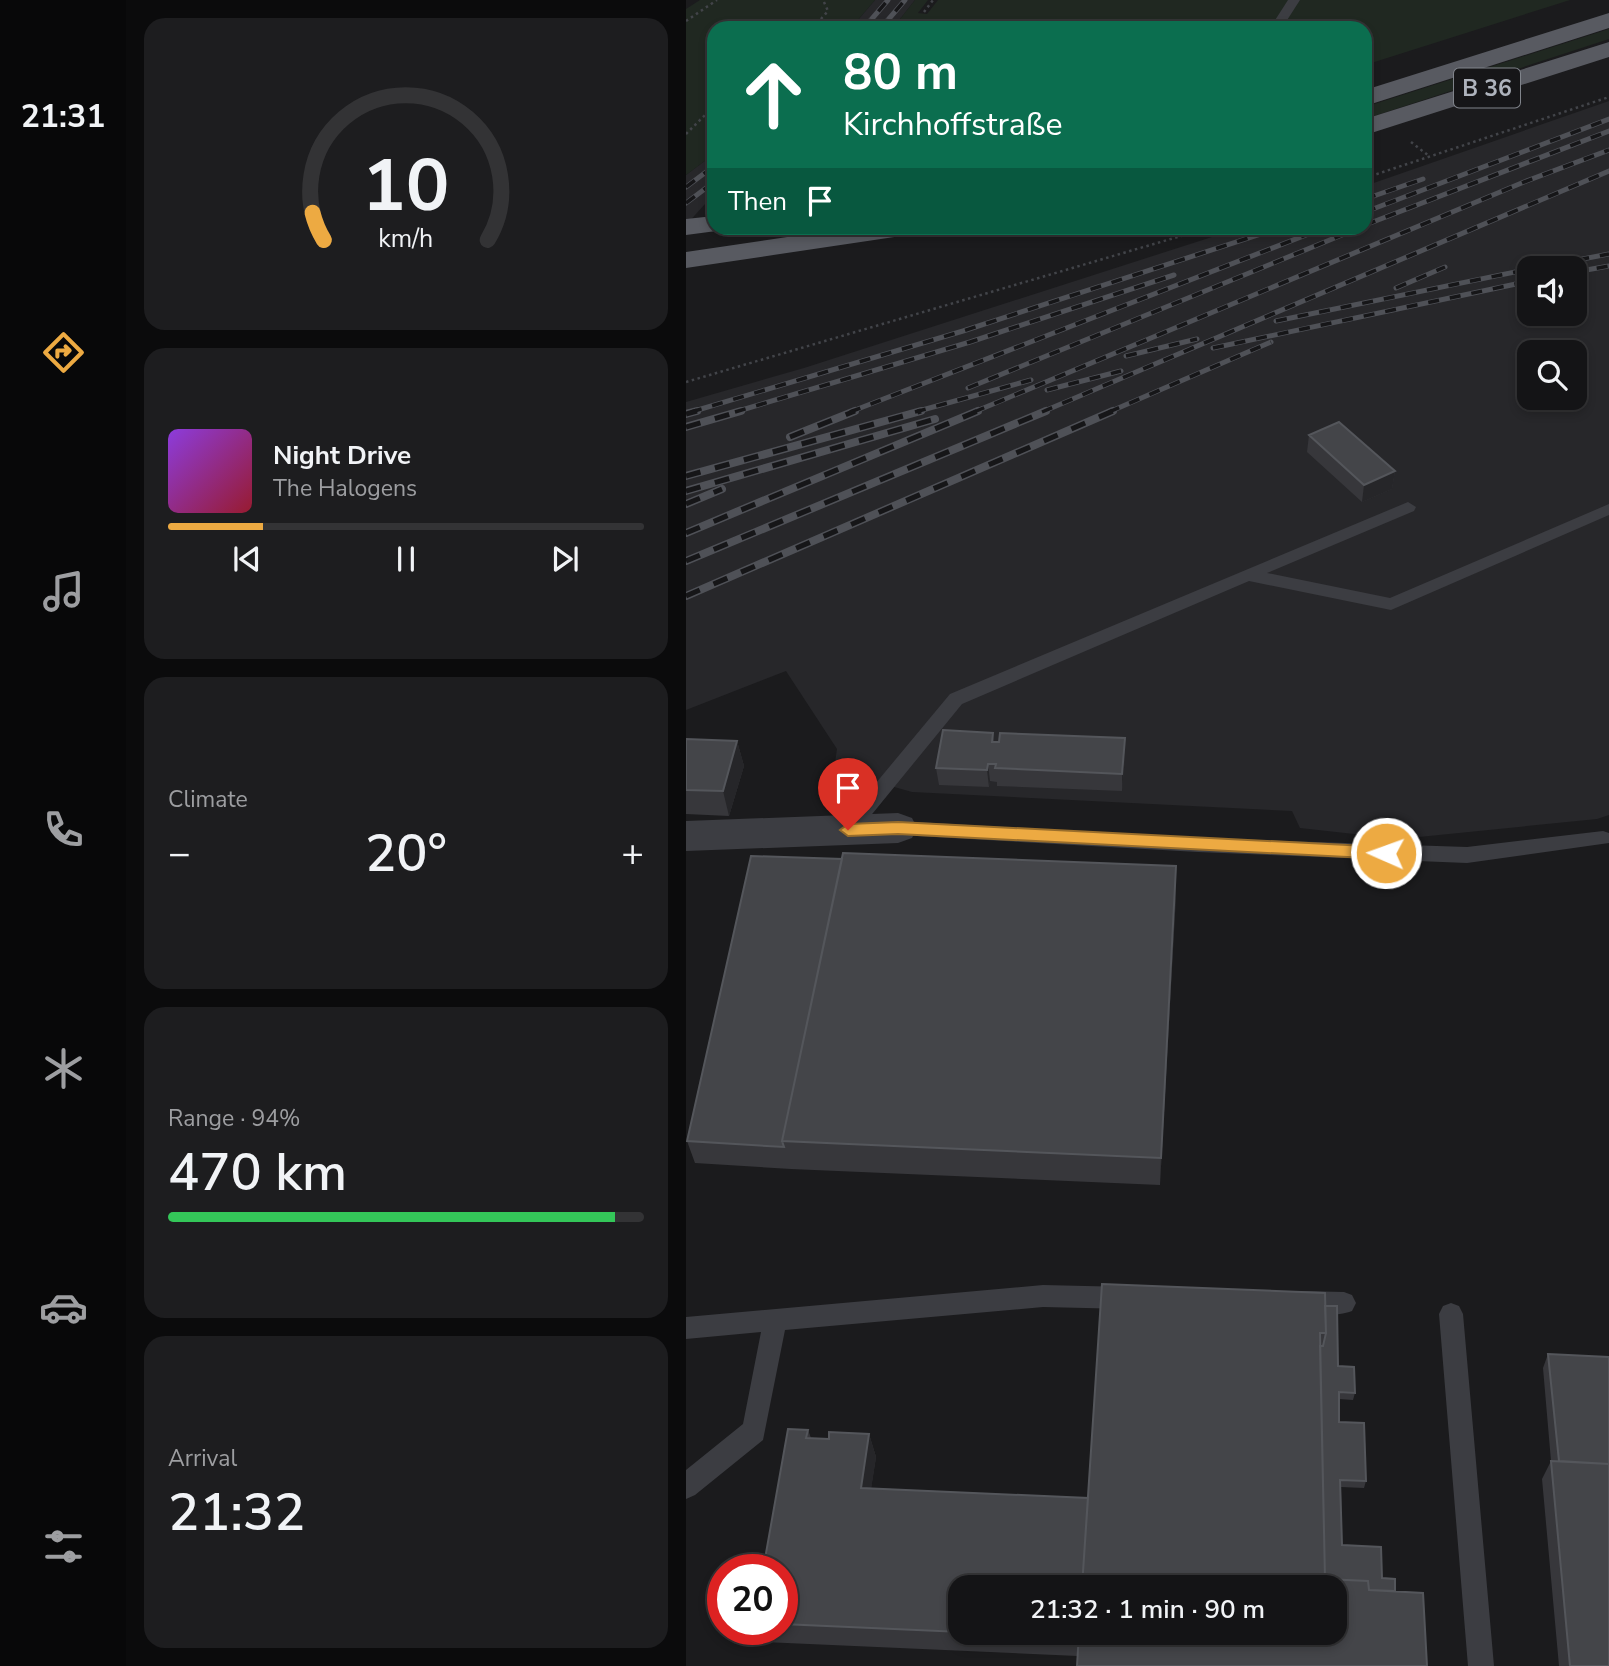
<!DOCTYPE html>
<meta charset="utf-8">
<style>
:root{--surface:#141416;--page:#1d1d1f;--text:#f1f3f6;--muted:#9d9ea1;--line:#333335;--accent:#edaa42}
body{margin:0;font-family:"Nunito Sans",sans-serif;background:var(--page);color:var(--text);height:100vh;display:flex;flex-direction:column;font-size:26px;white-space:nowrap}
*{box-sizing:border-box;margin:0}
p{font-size:23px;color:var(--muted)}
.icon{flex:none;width:38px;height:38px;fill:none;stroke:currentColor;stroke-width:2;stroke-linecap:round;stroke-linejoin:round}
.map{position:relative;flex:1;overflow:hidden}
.side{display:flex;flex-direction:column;gap:18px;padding:18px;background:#0b0b0c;width:560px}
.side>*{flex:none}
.top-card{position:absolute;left:21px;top:21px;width:665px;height:214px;border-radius:21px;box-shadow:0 4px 10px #0003,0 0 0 2px var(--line);background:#0b6e4f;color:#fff;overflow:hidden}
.fabs{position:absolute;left:831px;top:256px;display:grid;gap:14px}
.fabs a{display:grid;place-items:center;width:70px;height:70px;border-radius:14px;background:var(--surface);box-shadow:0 4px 10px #0003,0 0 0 2px var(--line);font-size:35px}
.speed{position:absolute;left:21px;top:1554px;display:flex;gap:14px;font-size:35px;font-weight:700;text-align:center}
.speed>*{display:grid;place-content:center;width:91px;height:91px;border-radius:50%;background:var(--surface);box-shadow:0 4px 10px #0003,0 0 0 2px var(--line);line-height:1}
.speed .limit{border:10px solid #d22;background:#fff;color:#111}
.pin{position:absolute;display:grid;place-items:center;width:60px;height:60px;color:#fff;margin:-72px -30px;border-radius:50% 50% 50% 0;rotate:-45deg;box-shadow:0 0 7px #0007}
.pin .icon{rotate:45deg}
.me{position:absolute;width:77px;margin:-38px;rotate:272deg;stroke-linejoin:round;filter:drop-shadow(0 0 5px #0008)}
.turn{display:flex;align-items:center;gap:24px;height:147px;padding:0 21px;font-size:32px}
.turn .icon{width:91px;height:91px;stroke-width:2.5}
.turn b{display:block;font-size:49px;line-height:60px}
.then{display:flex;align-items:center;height:66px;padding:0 21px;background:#0003;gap:14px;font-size:26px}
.big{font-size:52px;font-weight:600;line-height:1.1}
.side .tile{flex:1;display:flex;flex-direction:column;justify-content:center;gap:10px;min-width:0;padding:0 24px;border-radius:21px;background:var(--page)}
.side .dial{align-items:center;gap:0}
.dial svg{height:182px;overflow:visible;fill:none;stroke:var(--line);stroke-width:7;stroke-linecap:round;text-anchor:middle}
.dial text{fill:var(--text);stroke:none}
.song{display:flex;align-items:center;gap:21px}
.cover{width:84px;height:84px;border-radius:10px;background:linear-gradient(135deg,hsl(270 70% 55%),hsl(350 70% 35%))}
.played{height:7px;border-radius:4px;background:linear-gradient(90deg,var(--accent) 20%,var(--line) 20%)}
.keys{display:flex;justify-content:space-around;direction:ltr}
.heat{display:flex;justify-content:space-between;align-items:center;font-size:38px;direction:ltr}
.charge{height:10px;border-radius:5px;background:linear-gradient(90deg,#34c759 94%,var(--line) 0)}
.trip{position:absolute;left:262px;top:1575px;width:399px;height:70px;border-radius:21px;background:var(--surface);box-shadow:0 4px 10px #0003,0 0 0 2px var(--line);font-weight:600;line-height:70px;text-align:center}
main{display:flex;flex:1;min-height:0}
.dock{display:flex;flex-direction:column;width:126px;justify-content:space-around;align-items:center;background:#080809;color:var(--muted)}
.dock .icon{width:49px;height:49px}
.dock .active{color:var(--accent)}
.dock b{font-size:32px;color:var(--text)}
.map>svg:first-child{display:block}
</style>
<main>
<nav class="dock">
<b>21:31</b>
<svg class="icon active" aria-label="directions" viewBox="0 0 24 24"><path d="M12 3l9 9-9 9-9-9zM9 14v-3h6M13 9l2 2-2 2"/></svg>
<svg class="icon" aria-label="music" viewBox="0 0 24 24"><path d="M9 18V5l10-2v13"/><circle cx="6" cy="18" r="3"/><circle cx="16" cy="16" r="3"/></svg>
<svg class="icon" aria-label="phone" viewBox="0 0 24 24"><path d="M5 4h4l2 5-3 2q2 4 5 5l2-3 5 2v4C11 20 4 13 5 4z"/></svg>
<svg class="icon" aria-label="climate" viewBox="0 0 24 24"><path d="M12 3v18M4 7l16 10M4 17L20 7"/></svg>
<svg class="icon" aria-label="car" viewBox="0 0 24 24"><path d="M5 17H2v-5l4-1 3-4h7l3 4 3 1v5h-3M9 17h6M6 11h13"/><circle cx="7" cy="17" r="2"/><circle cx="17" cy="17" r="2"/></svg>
<svg class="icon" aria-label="filters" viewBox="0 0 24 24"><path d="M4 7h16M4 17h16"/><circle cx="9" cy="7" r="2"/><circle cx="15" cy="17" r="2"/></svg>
</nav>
<section class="side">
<div class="tile dial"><svg viewBox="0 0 100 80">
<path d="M14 69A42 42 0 1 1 86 69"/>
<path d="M14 69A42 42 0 0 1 9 57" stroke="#edaa42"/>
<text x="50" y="56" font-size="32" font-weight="700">10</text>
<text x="50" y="72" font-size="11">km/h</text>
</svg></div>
<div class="tile">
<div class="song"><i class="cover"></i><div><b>Night Drive</b><p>The Halogens</p></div></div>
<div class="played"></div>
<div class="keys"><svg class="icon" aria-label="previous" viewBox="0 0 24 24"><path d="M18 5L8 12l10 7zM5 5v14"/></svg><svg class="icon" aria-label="pause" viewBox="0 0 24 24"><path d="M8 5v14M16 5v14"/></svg><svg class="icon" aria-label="next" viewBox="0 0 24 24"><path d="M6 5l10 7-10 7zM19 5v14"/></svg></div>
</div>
<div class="tile"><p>Climate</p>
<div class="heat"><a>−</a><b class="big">20°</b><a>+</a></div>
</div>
<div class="tile"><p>Range · 94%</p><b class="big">470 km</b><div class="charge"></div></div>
<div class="tile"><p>Arrival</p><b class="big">21:32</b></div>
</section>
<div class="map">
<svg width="923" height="1666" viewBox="0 0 923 1666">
<rect width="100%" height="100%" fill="#1b1b1d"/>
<path fill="#27272a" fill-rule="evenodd" d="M189,0H229L207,28H165Z
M923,101V815L911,819L713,839L614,828L606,811L226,792L148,770L151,749L100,671L0,710V402L118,368L554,228H679V186ZM844,268H889V313H844ZM844,352H889V397H844Z
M28,154V194L0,225V175Z"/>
<path fill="#202821" d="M14,0H189L165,28H28V154L0,175V9Z
M229,0H242L232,13L241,14L252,0H884L679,65V28H207Z
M923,29V39L679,119V107Z"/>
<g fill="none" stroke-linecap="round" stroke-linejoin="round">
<path stroke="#424449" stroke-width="2.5" stroke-dasharray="2.5 3.5" stroke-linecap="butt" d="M238,12L247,0
M0,21L31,0
M127,28L142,11L137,0
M0,134L28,106
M725,142L743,156
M679,178L923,97
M0,382L522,228"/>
<path fill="#3c3d42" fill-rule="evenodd" d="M602,0H614L596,28H584Z
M722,502L730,507L728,511L581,573L704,598L923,504V515L705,610L563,581L276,704L169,835L162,837L155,835L152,830L155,825L264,694Z
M212,821L512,838L781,847L917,831L923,833V843L781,863L512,852L212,835L205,833L202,828L205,823Z
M357,1285L442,1287L450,1290L454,1298L450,1306L442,1309L357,1307L99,1330L77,1440L9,1495L0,1499V1470L57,1424L75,1332L0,1339V1317Z
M615,1291L658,1292L666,1295L670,1303L666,1311C650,1317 623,1316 607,1310L603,1302L607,1294Z
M765,1303L773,1306L777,1314L808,1666H782L753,1314L757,1306Z"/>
<path fill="#3c3d42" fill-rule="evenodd" d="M212,813L226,818L231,828L226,838L212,843L0,851V821Z"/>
<path fill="#585a61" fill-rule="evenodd" d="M923,13V28L679,106V90Z
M923,42V57L679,135V119Z
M28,216V228H39L38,230L0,235V219Z
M162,228H229L225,234L215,236L0,268V252Z"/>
<defs>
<path id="rail-far1" d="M178,28L202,0
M195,28L219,0
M0,187L28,166
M679,199L737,179
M0,203L28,182
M679,212L923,119
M679,225L923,131
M849,268L923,254
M889,272L923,266
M710,288L759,267
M590,321L844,269
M527,348L844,281
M440,356L511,339
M282,388L673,228
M361,390L435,371
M5,412L277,331L593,228
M49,412L284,342L488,275
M164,412L638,228
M229,412L345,380
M288,412L838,182L923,150
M356,412L923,171
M423,412L585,342"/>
<path id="rail" d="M0,414L11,411
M0,427L55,411
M104,437L169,411
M0,476L235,411
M0,491L249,419
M0,504L36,489
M0,533L292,411
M0,561L360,411
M0,596L427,411"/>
</defs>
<use href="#rail-far1" stroke="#4f5157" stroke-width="5"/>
<use href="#rail" stroke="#4f5157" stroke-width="8"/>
<use href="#rail-far1" stroke="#161618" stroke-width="3.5" stroke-dasharray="11" stroke-linecap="butt"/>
<use href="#rail" stroke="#161618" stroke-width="5" stroke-dasharray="15" stroke-linecap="butt"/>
</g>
<path fill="#37373b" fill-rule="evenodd" d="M623,435L709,471L706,489L676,502L621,452Z
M307,733L308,742L439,738V756L436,791L311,786V782L304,781L303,787L253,785L250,768Z
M0,739L51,741L58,766L43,816L0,814Z
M490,866V896L474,1185L105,1169L9,1163L1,1141Z
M416,1284L639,1293V1306H651L652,1366L668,1367L669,1393L667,1400L653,1399V1422L678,1423L680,1481L678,1488L655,1487L656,1545L695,1547L696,1578L709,1579V1591L737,1593L741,1666H391L392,1656L78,1642L71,1629H96V1570H77L102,1429L122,1430L125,1438L143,1439V1432L183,1434L190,1457L185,1488L402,1498V1500ZM275,1587H649V1633H275Z
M862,1354L923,1666H873L856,1479L865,1461L857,1368Z"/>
<path fill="#262629" d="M709,471L706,489L676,502L678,485Z
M439,738V756L436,791V774Z
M51,741L58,766L43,816L37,791Z
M302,764L304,781L303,787L301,770Z
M490,866V896L474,1185L475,1158Z
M183,1434L190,1457L182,1510L175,1488Z"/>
<path fill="#444549" stroke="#54565b" stroke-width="2" d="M653,422L709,471L678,485L623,435Z
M257,730L307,733L306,742H313L314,733L439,738L436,774L309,768L310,764H302L301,770L250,768Z
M0,739L51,741L37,791L0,790Z
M157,853L490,866L475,1158L96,1141Z
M65,856L156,859L96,1141L98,1147L1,1141Z
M416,1284L639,1293L640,1333H634L639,1579L682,1581L683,1590L737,1593L741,1666H391L393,1633H649V1587H396Z
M639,1306H651L652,1366L668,1367L669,1393L653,1392V1422L678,1423L680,1481L654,1480L656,1545L695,1547L696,1578L709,1579V1591L683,1590L682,1581L639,1579L634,1346H637L640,1333Z
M862,1354L923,1357V1464L873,1461Z
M102,1429L122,1430L120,1438L143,1439V1432L183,1434L175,1488L402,1498L396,1587H275V1632L96,1624V1570H77Z
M865,1461L923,1464V1666H884Z
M292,1633H393L392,1637Z"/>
<path fill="#edaa42" stroke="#9a6e2b" stroke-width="2" d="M212,822L700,847L708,853L700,859L212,834L162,836L154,830L162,824Z"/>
<g text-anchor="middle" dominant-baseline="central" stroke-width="7" stroke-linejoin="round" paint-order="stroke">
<rect fill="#161618" stroke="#80848b" stroke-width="2" x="768" y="68.5" width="66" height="39" rx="5"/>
<g font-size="23" font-weight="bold" fill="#aeb3bc">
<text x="801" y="88">B 36</text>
</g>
</g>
</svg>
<div class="fabs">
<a><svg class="icon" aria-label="sound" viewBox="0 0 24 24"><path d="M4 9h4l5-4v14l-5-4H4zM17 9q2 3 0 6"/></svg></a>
<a><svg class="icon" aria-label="search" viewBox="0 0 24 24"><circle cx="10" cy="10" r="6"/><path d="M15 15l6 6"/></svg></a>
</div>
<div class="speed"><div class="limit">20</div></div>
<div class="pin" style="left:162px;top:830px;background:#d93025"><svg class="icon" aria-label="arrive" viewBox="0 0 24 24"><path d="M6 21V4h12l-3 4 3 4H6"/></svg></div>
<svg class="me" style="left:700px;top:853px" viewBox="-20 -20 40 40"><circle r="17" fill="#edaa42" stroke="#fff" stroke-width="3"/><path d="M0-11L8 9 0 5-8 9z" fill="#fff"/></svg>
<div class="trip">21:32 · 1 min · 90 m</div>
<div class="top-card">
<div class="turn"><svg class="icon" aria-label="ahead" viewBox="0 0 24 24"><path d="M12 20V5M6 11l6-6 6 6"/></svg><div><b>80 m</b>Kirchhoffstraße</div></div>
<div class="then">Then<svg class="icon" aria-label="arrive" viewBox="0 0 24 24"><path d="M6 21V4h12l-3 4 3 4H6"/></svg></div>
</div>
</div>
</main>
